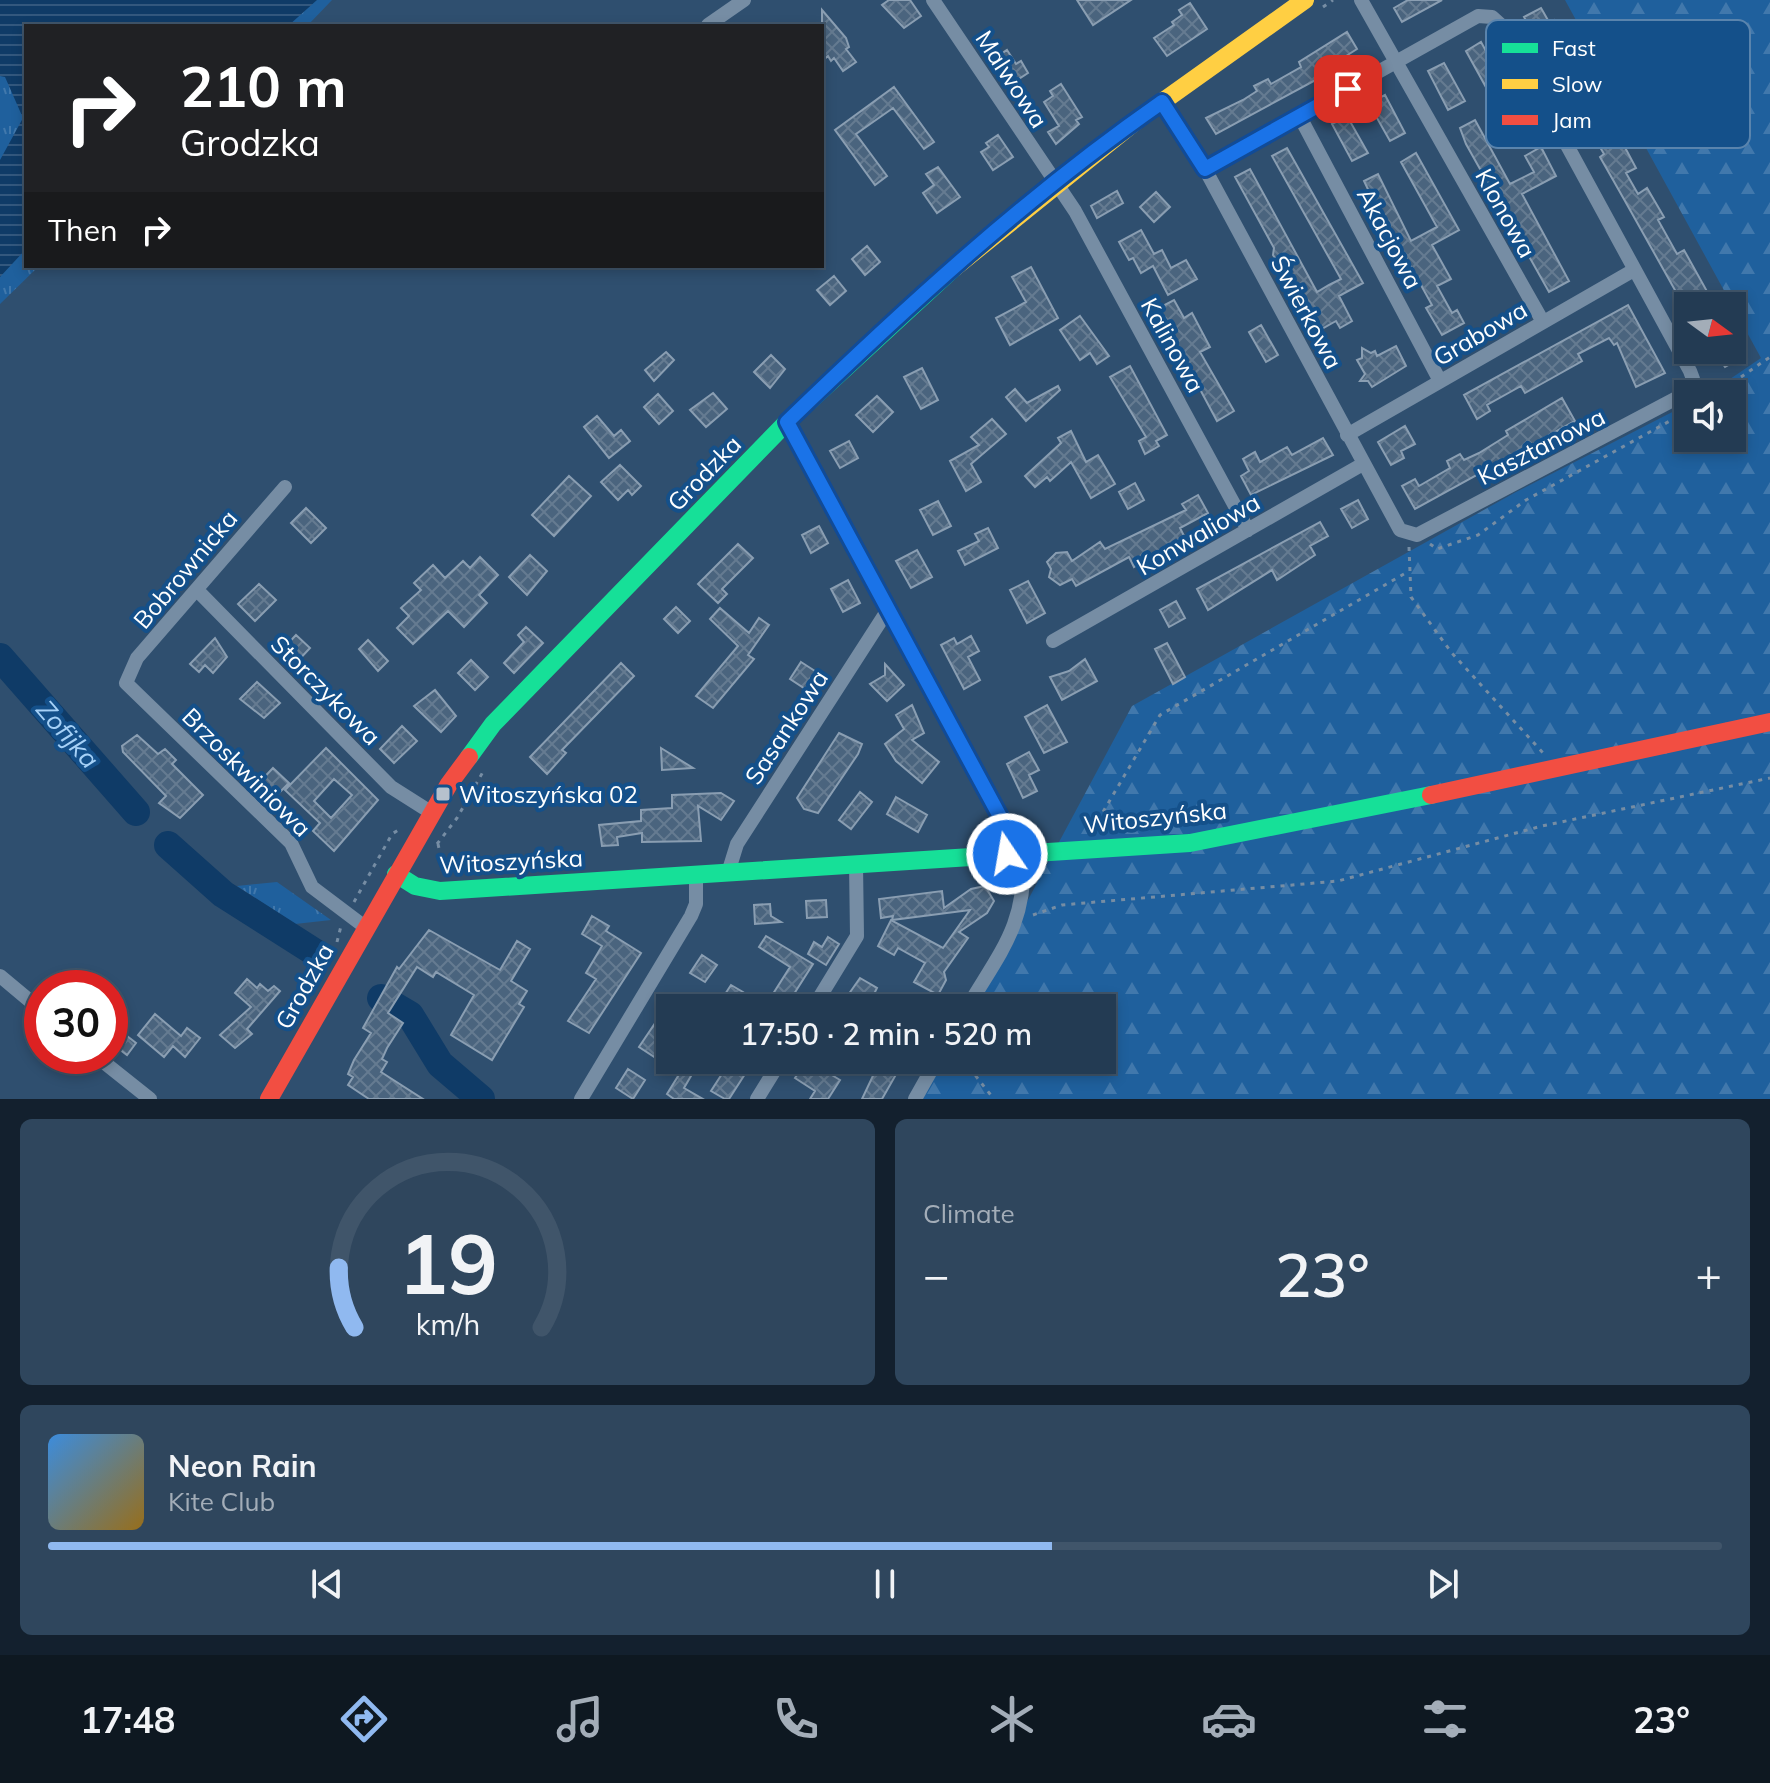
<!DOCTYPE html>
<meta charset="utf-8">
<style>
:root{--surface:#233b53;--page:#2f465d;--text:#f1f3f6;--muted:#a3adb8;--line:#40556a;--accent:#90b9f0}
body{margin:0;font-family:Mulish,sans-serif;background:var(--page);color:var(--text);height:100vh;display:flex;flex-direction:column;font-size:30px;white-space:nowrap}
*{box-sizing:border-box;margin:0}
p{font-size:26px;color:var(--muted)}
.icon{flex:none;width:44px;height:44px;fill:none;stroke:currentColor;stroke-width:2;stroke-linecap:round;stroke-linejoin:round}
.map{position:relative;height:1099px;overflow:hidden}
.drawer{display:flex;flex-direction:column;gap:20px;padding:20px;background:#13202e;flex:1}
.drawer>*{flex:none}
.top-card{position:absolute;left:24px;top:24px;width:800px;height:244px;border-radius:0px;box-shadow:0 4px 12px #0003,0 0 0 2px var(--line);background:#202124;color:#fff;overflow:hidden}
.needle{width:52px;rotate:105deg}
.fabs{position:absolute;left:1674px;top:292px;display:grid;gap:16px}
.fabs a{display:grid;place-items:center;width:72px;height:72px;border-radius:0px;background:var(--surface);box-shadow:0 4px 12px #0003,0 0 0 2px var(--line);font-size:40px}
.speed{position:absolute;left:24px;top:970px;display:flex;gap:16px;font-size:40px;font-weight:700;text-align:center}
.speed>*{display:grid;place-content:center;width:104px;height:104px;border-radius:50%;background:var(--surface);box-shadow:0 4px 12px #0003,0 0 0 2px var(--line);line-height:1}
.speed .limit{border:12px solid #d22;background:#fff;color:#111}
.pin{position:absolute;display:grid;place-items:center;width:68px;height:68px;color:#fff;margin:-34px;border-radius:16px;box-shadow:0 4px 12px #0006}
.me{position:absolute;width:88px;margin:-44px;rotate:348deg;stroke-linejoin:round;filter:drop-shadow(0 0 6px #0008)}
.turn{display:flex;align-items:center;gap:28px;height:168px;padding:0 24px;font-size:36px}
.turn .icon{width:104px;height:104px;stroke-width:2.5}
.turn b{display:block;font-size:56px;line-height:68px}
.then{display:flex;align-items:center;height:76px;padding:0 24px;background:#0003;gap:16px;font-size:30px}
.big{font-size:60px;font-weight:600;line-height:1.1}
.drawer .widget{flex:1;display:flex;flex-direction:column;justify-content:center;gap:12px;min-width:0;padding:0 28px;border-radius:12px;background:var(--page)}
.drawer .dial{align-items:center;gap:0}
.dial svg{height:208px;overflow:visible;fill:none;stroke:var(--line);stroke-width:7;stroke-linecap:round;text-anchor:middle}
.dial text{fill:var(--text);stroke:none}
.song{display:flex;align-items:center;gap:24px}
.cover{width:96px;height:96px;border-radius:12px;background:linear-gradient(135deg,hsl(210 70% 55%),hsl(40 70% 35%))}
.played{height:8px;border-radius:4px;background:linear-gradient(90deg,var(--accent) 60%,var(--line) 60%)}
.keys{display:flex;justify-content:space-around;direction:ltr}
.heat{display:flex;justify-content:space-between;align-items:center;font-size:44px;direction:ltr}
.drawer .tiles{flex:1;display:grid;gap:20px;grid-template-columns:1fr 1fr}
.widget:last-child{grid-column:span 2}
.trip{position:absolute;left:656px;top:994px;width:460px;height:80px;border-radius:0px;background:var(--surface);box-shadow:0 4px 12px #0003,0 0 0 2px var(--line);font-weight:600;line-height:80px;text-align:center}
.menu{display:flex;height:128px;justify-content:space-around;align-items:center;background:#0e1821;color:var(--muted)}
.menu .icon{width:56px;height:56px}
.menu .current{color:var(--accent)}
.menu b{font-size:36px;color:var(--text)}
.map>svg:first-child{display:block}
</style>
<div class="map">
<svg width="1770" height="1099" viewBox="0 0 1770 1099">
<defs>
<pattern id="forest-firs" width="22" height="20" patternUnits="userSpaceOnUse" patternTransform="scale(2)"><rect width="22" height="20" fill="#1f609d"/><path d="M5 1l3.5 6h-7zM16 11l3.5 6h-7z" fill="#4178ac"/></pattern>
<pattern id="park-tufts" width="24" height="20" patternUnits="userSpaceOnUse" patternTransform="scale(2)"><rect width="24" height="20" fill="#1f609d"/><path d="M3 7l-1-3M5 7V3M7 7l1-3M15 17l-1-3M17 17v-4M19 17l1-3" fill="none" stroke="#4178ac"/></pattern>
<pattern id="water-rules" width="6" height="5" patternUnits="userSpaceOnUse" patternTransform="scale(2)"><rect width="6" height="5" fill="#0f3b67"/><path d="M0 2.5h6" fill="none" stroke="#33587e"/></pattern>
<pattern id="building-cross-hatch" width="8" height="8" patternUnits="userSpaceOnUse" patternTransform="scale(2)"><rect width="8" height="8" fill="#4a647e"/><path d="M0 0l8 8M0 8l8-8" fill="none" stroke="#657b91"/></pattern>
</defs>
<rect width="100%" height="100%" fill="#2f4f6f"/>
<path fill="url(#forest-firs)" d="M1565,0H1770V1099H921L942,1060H1102V1008H970L1132,706L1516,492L1688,404V438H1732V394H1708L1761,358Z"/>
<path fill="url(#park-tufts)" d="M0,0H332L307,26H26V266H39L0,304Z
M277,882L331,920L295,924L237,886Z"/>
<path fill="url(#water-rules)" d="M0,0H317L288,26H26V249L0,277V160L23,118L5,77L0,76Z"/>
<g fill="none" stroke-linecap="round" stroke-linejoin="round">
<path stroke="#0f3b67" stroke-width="28" d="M0,657L136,812
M168,845L223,894L319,955
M381,998L410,1015L440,1064L481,1099"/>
</g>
<path fill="url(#building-cross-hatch)" stroke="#8a9eb2" stroke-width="2" fill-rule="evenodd" d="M889,0H910L921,16L904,28L882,5Z
M1077,0H1131L1093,25Z
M1408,0H1442L1402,22L1394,8Z
M1190,3L1207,29L1167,56L1154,38L1174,25L1172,22L1182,15L1179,10Z
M1541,8L1549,22L1554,20L1559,30L1572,23L1582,41L1570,48L1588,79L1582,82L1601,115L1609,111L1616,124L1613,125L1636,168L1626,173L1638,194L1647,188L1664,217L1658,220L1677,254L1684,250L1709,295L1703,298L1707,306L1685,308L1625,201L1600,157L1604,154L1524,17Z
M822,10L846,38L849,47L846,49L856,62L843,71L834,58L831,61L828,56L822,61Z
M1347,32L1357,49L1321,72L1323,76L1216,134L1206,118L1243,100L1257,91L1254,86L1268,79L1271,84L1301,67L1299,62Z
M1481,42L1523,118L1508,127L1466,51Z
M1007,50L1016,64L1021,61L1028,73L1008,86L990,61Z
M1444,63L1465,101L1448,110L1428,71Z
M1061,84L1082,117L1076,120L1079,124L1056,144L1048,132L1059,126L1044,102L1053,96L1050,91Z
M894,87L934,142L924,149L893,108L856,134L887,176L875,185L835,130Z
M1385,95L1405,133L1390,141L1369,104Z
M1347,116L1368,153L1352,161L1332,124Z
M1475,120L1510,184L1534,172L1525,156L1541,147L1556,176L1522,194L1569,281L1549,292L1466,144L1460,128Z
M998,135L1013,157L993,170L981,152L989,147L986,143Z
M1287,148L1363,283L1339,296L1352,321L1340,328L1336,321L1318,331L1299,293L1273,255L1274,248L1235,177L1250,169L1317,292L1329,285L1341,279L1272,156Z
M1416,153L1459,230L1432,245L1451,279L1437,286L1452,313L1457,310L1464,323L1442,335L1426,308L1432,305L1406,258L1396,241L1393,242L1364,181L1378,174L1411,241L1437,227L1401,162Z
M938,167L960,197L937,213L923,193L934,185L926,174Z
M1117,191L1123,203L1097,218L1091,206Z
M1156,192L1170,207L1154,222L1140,207Z
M1141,230L1154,254L1162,250L1171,268L1186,260L1197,279L1168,295L1153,266L1141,273L1133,258L1129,260L1119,242Z
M867,246L880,262L865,275L852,259Z
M1031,267L1058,318L1010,345L996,318L1026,302L1012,277Z
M834,276L846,291L830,305L817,290Z
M1174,300L1184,318L1192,313L1210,347L1200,352L1234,411L1217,421L1157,309Z
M1628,305L1665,373L1636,387L1617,343L1614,345L1609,338L1578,354L1582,361L1552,378L1525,393L1521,386L1487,405L1490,411L1477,419L1464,395Z
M1080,316L1109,356L1097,364L1090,353L1080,360L1060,330Z
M1261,325L1278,355L1266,362L1249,332Z
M1396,346L1406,366L1372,387L1368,381H1360L1365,374L1357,360L1362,358V348L1371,353L1375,351L1377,356Z
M1707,350H1741L1734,354L1737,360L1725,367L1721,361L1715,364Z
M666,352L674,360L654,381L645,370Z
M771,355L785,369L770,388L754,372Z
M1130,366L1167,435L1156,441L1159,446L1145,454L1139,441L1146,437L1110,377Z
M922,368L938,400L921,409L904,377Z
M1058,386L1060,390L1026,421L1006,397L1015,389L1027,403Z
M713,393L727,409L706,427L690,410Z
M658,394L673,411L659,424L644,407Z
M877,396L893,412L873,432L856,415Z
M1562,398L1575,421L1415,509L1402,486L1415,479L1419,486L1450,468L1447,461L1460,454L1464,460L1479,453L1508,435L1506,431Z
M597,416L614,436L621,430L630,441L609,458L584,427Z
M992,419L1006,434L971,464L981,482L966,491L950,461L979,445L971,437Z
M1405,426L1415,444L1401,451L1404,458L1391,465L1378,442Z
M1071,431L1086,462L1098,455L1115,484L1091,498L1071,462L1050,481L1047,477L1035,487L1025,476L1061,443L1058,438Z
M1323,438L1333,455L1251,495L1241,476L1249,471L1243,459L1255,452L1260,462L1287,447L1292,455Z
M849,441L858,458L840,468L830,451Z
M620,465L641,486L632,495L628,490L618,500L601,482Z
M569,476L591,496L554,536L532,515Z
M1135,483L1144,500L1128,509L1119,492Z
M1198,495L1208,513L1180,528L1184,536L1134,567L1129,557L1076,586L1072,579L1060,585L1049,577L1051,569L1047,562L1056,553L1067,552L1072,561L1100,542L1105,549L1186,510L1182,504Z
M1358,500L1368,519L1352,528L1341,509Z
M938,501L951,526L933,535L920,510Z
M306,508L326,528L311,543L291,523Z
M1320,522L1328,536L1310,546L1315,555L1277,580L1272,570L1208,610L1197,589Z
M819,526L828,543L811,553L802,535Z
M988,528L998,548L965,565L958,551L979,541L975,534Z
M738,544L753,558L722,589L727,594L718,603L698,584Z
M917,550L932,577L911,588L896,561Z
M530,555L547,571L527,595L509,577Z
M480,557L498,575L479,595L487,603L464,627L448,611L413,644L397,628L409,616L401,608L421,590L414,583L433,565L445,578L463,561L470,568Z
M848,580L860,603L843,612L831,589Z
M1028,581L1045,613L1027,623L1010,590Z
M259,584L276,600L255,621L238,604Z
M1176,601L1185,618L1169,627L1160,610Z
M676,607L690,621L678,633L664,619Z
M720,608L749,633L759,618L769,625L748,655L754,659L713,708L696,696L738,646L710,619Z
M526,627L543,643L514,673L504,663L524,642L518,635Z
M296,635L310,648L294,665L280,652Z
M971,636L979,651L968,657L980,680L964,689L941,645L954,638L957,644Z
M215,638L227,657L213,673L205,665L199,672L190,664Z
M368,640L388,661L378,671L359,649Z
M1167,643L1185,677L1173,684L1155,649Z
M1085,659L1097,681L1062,700L1050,677L1069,671Z
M471,660L488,677L475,690L458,673Z
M801,662L818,673L807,690L790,679Z
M621,663L634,676L562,750L566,753L547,774L530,757Z
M885,664L904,685L887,701L870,684L885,675Z
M257,682L280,703L264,718L240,699Z
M435,690L456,716L441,732L414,706Z
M912,705L924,733L912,740L939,762L922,783L896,761L885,744L904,729L896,715Z
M1047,705L1067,742L1044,753L1025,717Z
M402,726L417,741L394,763L380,749Z
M839,733L862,744L858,754L818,813L804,809L797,798Z
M137,735L158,754L165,749L176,760L172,764L203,795L180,818L159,803L166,796L123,752L122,746Z
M326,748L378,800L334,851L313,831L320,823L285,790ZM334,779L352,795L331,818L314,801Z
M661,748L693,768L662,770Z
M1029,752L1039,770L1029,775L1037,791L1023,798L1007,764Z
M273,768L289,783L272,800L256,786Z
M860,792L872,802L851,829L839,820Z
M721,793L734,801L721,820L698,806L701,841L642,842V833L617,837L618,845L602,846L599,825L641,821V810L672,808V795Z
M896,797L927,815L918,832L887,814Z
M985,886L994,901L987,913L959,932L968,938L944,972L946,980L938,995L914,982L925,963L898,948L894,955L878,946L891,920L943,948L970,910L892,920L893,916L881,918L879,899L942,891L944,908L971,889Z
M826,900L827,917L807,918L806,901Z
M770,904L771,916L781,922L755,924L754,905Z
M592,916L609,926L606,931L641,953L589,1033L568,1021L596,979L586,973L602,946L582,934Z
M429,930L500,970L517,941L530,949L511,981L527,991L519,1004L524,1007L492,1060L451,1035L474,995L436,972L433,977L417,967L388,1013L403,1023L387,1048L382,1059L387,1062L381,1072L423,1099H369L348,1085L353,1077L348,1074L354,1060L371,1033L363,1028L397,967L399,969Z
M766,936L813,964L785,1008H764L790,967L759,947Z
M828,937L839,944L826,965L808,954L814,942L822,947Z
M702,955L717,965L705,982L690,973Z
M860,978L877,988L872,998L887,1008H839Z
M247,979L257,988L260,984L268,991L274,986L280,991L247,1029L252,1034L235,1048L220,1035L251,1007L235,993Z
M731,985L743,992L733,1008H716Z
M670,1001V1037L656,1058L639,1047Z
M155,1014L181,1036L187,1028L200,1038L185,1057L173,1046L164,1057L138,1035Z
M118,1029L136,1043L127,1055L110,1042Z
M688,1060L698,1064L684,1088L703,1099H674L667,1094Z
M731,1060H754L729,1099H725L711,1091Z
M807,1060L840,1080L828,1099H810L815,1091L795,1078Z
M880,1061L898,1071L882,1099H862Z
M628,1069L645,1080L633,1099L616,1088Z"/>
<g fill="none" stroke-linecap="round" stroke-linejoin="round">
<path stroke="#768da4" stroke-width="3" stroke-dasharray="4 6" stroke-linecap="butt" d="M1323,7L1333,0
M1706,389L1719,392L1770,357
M1430,544L1437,549L1478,535L1526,500L1688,411
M1409,547L1411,597L1451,652L1544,754
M1093,829L1160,715L1409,571
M437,844L457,818L484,770
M438,844L444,871
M354,902L392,834L400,829
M1033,915L1062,905L1338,881L1542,826L1770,778
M337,942L341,926
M287,1027L319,972
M963,1060L994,1099"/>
<path stroke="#768da4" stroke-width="14" d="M933,0L1075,211L1248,530
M1361,0L1543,322
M708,25L744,0
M1162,102L1205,169L1400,530L1417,535L1690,391L1693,379L1690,371L1502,26L1492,17L1478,16L1205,169
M1300,117L1440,381
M787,422L1004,824L1007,854
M1347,435L1634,270
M285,487L137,658L126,683L291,843L312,887L365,927
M197,590L391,787L432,813
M1053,641L1363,464
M728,873L737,844L889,608
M0,976L42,1011
M813,1008L857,936L856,864
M967,1008C1002,949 1026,925 1024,853
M96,1056L150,1099
M581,1099L691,916L696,904V875
M757,1099L781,1060
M915,1099L937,1060"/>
<path stroke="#16e098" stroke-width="18" d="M469,757L493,724L787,422L954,268
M396,874L415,886L440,891L1190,843L1431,795"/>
<path stroke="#ffcf43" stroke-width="18" d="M954,268L1141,117L1305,0"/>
<path stroke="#f24e42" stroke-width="18" d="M1431,795L1770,722
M269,1099L449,784L469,757"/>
</g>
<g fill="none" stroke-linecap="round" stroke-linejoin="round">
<defs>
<path id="route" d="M1007,854L1004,824L787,422C905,308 1027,196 1162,102L1205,169L1348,89"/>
</defs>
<use href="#route" stroke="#114b97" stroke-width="20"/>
<use href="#route" stroke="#1a73e8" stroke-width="14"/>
</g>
<rect fill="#b6c1cd" stroke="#14508a" stroke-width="3" x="435" y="786" width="16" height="16" rx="4"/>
<g text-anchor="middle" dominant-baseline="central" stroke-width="8" stroke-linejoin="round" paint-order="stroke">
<g font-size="24" fill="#fff" stroke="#14508a">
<text transform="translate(1012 79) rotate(57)">Malwowa</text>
<text transform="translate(1506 213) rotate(61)">Klonowa</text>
<text transform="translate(1390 238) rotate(62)">Akacjowa</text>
<text transform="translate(1307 312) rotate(62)">Świerkowa</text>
<text transform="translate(1480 333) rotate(-30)">Grabowa</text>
<text transform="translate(1173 345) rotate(61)">Kalinowa</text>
<text transform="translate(1541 446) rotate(-27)">Kasztanowa</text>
<text transform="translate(704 473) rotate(-46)">Grodzka</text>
<text transform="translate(1198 534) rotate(-30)">Konwaliowa</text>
<text transform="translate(185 569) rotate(-50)">Bobrownicka</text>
<text transform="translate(326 690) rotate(45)">Storczykowa</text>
<text transform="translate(786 727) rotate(-57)">Sasankowa</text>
<text transform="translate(247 772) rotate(45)">Brzoskwiniowa</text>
<text transform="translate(1155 817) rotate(-6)">Witoszyńska</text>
<text transform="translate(511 861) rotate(-3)">Witoszyńska</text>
<text transform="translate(304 986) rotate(-61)">Grodzka</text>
</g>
<g font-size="24" fill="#fff" stroke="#14508a" text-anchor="start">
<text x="459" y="794">Witoszyńska 02</text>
</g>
<g font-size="26" font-style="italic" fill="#a6d1f7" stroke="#14508a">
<text transform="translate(68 734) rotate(49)">Zofijka</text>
</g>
</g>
<rect x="1486" y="20" width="264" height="128" rx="12" fill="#14508a" stroke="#5a84ad" stroke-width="2"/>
<rect x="1502" y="43" width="36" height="10" fill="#16e098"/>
<rect x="1502" y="79" width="36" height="10" fill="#ffcf43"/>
<rect x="1502" y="115" width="36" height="10" fill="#f24e42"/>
<g font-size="22" fill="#fff">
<text x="1552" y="56">Fast</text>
<text x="1552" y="92">Slow</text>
<text x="1552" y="128">Jam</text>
</g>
</svg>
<div class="fabs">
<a><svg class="needle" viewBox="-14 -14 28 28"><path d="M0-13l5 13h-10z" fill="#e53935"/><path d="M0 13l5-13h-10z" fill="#a3adb8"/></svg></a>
<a><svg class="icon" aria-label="sound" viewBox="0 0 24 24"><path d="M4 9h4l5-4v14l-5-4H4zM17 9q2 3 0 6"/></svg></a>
</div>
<div class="speed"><div class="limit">30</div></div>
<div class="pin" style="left:1348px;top:89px;background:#d93025"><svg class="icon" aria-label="arrive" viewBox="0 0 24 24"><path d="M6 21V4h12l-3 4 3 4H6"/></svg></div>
<svg class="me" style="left:1007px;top:854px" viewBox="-20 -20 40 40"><circle r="17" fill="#1a73e8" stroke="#fff" stroke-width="3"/><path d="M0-11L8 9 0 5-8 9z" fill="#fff"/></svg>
<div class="trip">17:50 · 2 min · 520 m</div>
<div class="top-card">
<div class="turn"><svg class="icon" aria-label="right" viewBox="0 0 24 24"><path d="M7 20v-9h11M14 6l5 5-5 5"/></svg><div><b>210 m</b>Grodzka</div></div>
<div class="then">Then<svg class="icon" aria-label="right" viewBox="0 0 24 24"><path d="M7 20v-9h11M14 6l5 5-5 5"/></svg></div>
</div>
</div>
<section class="drawer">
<div class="tiles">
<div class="widget dial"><svg viewBox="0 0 100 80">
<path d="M14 69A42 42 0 1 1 86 69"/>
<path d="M14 69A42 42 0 0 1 8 46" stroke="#90b9f0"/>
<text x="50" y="56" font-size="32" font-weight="700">19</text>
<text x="50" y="72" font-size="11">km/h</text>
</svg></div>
<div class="widget"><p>Climate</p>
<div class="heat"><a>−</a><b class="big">23°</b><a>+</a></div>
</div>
<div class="widget">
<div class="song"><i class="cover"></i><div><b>Neon Rain</b><p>Kite Club</p></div></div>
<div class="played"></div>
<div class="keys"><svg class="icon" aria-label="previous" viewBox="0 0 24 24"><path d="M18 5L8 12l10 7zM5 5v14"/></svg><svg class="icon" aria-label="pause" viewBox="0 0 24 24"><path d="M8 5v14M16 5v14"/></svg><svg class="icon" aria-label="next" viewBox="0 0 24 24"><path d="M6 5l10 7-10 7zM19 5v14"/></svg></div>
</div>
</div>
</section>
<nav class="menu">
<b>17:48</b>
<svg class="icon current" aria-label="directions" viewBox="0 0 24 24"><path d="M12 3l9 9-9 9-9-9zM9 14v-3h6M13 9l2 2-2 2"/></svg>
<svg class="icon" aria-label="music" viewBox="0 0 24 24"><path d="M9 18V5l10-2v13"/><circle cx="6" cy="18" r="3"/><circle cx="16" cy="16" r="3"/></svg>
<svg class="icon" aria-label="phone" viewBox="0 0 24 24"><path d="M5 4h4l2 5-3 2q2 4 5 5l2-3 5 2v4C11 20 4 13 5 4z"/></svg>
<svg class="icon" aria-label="climate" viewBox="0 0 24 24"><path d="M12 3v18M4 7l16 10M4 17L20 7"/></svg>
<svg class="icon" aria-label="car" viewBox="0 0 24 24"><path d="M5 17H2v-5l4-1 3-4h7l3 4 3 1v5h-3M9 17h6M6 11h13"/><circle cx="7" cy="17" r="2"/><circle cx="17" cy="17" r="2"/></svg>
<svg class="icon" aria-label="filters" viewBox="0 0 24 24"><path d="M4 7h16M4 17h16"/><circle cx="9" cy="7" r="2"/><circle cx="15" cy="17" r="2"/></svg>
<b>23°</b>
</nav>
